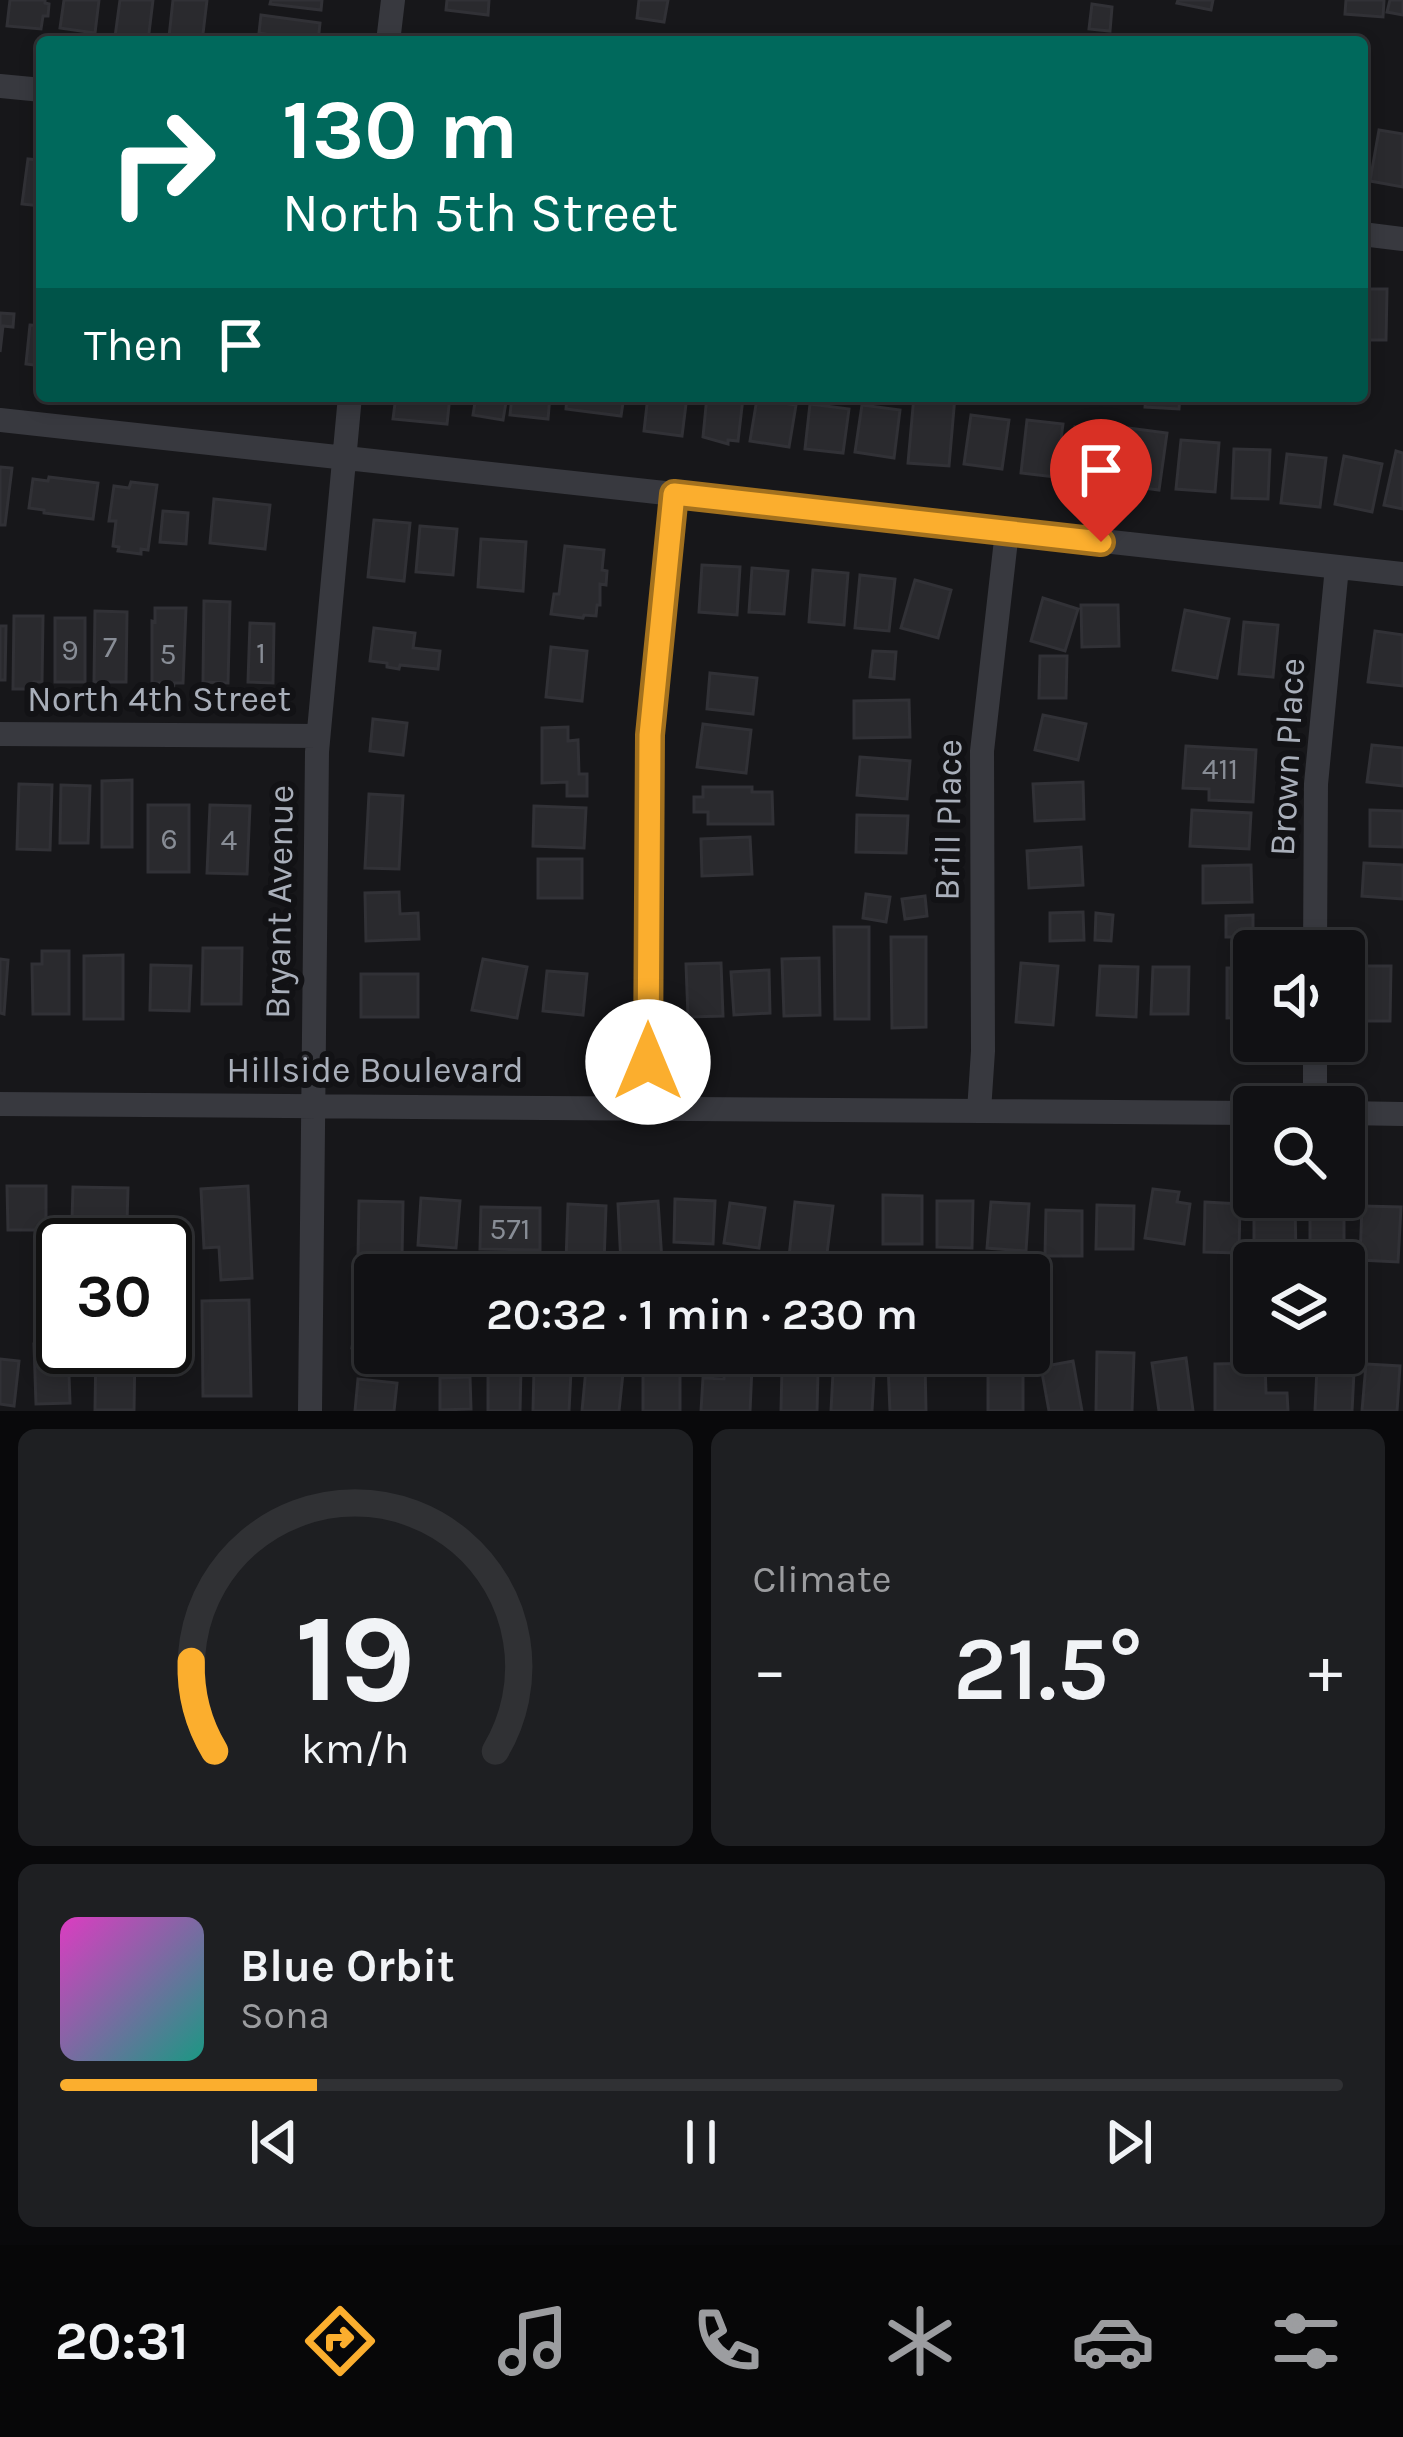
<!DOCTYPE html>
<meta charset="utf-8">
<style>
:root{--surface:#111114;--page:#1e1f22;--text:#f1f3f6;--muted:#9c9da0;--line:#303134;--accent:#fbae2e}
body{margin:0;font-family:Karla,sans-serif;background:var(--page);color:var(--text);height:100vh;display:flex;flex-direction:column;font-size:45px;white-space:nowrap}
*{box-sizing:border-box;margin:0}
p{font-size:39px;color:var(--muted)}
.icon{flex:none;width:66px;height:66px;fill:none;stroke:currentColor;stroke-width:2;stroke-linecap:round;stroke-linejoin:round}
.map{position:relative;height:1411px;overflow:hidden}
.drawer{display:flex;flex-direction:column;gap:18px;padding:18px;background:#09090b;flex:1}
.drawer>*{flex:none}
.top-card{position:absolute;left:36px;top:36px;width:1332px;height:366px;border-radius:12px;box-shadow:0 6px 18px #0003,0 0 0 3px var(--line);background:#00695c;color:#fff;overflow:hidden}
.fabs{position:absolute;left:1233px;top:930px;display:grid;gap:24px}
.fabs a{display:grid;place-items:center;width:132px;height:132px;border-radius:12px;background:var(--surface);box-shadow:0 6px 18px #0003,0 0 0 3px var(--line);font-size:60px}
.speed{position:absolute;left:36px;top:1218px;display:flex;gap:24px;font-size:60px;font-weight:700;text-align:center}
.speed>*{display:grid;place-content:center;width:156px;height:156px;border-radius:50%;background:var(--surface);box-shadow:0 6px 18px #0003,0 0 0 3px var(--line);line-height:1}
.speed .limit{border:6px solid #111;border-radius:18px;background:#fff;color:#111}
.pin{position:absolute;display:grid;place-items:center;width:102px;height:102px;color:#fff;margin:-123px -51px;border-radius:50% 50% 50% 0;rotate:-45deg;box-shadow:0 0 12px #0007}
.pin .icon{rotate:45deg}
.me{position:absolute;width:132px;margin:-66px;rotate:0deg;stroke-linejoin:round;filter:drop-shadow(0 0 9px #0008)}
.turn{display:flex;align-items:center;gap:42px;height:252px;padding:0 48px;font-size:54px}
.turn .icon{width:156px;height:156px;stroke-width:2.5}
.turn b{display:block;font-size:84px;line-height:102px}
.then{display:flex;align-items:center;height:114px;padding:0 48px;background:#0003;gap:24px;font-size:45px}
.big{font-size:90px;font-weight:600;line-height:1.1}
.drawer .card{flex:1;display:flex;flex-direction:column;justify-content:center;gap:18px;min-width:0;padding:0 42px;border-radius:18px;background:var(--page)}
.drawer .dial{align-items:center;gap:0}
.dial svg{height:312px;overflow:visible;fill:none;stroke:var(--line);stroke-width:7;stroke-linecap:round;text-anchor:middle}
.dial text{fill:var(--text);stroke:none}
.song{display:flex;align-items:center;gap:36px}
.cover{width:144px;height:144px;border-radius:18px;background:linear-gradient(135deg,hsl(310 70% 55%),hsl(170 70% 35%))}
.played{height:12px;border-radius:6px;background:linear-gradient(90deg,var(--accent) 20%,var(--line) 20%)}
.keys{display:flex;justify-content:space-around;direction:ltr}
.heat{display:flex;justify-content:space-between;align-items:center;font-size:66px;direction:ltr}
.drawer .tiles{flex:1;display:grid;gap:18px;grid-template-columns:1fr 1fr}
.card:last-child{grid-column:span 2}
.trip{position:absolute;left:354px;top:1254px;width:696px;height:120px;border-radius:12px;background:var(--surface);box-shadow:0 6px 18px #0003,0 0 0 3px var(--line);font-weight:600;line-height:120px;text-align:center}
.tab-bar{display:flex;height:192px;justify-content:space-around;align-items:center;background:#070708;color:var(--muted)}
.tab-bar .icon{width:84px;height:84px}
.tab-bar .selected{color:var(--accent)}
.tab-bar b{font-size:54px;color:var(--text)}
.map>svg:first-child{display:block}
</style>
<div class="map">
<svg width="1403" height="1411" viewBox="0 0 1403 1411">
<rect width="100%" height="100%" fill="#17171a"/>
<path fill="#2a2a2e" stroke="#313136" stroke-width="3" d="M10,0H45V3L49,4L48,16H43L41,29L7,26Z
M64,0H99L95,33L60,28Z
M120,0H153L148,41L115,37Z
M173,0H207L202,42H175V39L169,37Z
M271,0H322L321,10L270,4Z
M447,0H489L488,15L446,10Z
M639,0H668L664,22L637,18Z
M1178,0H1213L1211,10L1177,3Z
M1346,0H1384L1383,17L1345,14Z
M1390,0H1403V15L1387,12Z
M1092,4L1112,7L1110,31L1089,29Z
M261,15L320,23L318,42H264L265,34L259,33Z
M563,35L601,42H561Z
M1379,130L1403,134V187L1370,181Z
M40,145L42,206L22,204L28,159L38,160Z
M1362,289H1387L1386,340H1362Z
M0,313L14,314L13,327L3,326L0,352Z
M30,325L42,326V366L26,364Z
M396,396H450L447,424L393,419Z
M476,396H507L503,420L473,415Z
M512,396H550L548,419L510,415Z
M567,396H624L621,416L566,409Z
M648,396H687L682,436L644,431Z
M707,396L743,398L738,441L728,440V444L703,437Z
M914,396H955L949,466L908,463Z
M1146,396H1180L1179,409L1145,407Z
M757,399L796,405L789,447L750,441Z
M810,404L849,409L843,453L805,449Z
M862,405L900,410L894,458L855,452Z
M971,415L1009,420L1002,469L964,464Z
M1027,420L1063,424L1056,477L1021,473Z
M1075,427L1113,431L1109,475L1070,471Z
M1128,428L1167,433L1159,490L1121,485Z
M1181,440L1219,443L1215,492L1176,489Z
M1234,449L1270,450L1268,499L1232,498Z
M1396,451L1403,453V509L1384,505Z
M1287,454L1326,458L1320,507L1281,503Z
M1344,456L1382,464L1372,512L1335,504Z
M0,467L12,468L5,525H0Z
M49,477L98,483L93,519L44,513V510L29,508L33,479L48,481Z
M131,482L157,485L148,550L141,549V554L118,551L119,547L113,546L116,521H109L114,486L129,488Z
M214,499L270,505L265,549L210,543Z
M163,511L188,513L186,544L160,542Z
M374,520L410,523L404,581L368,577Z
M420,526L457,529L453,575L416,572Z
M481,539L526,542L523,591L478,587Z
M565,546L604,550L602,570L607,571L606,585L600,584V605H597L596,616L584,615L583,618L551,614L554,594H559Z
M702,565L740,567L737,615L699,612Z
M752,568L788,571L784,614L749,612Z
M813,570L848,573L844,625L809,622Z
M860,575L895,579L889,631L855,628Z
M915,580L951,590L938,638L901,628Z
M1043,598L1078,609L1065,651L1031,641Z
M204,601L230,602L228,683L203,682Z
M1081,605H1118L1119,646L1082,647Z
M155,608H186L183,683H174L173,692H163V683H152V621L155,622Z
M1185,610L1229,619L1217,678L1173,670Z
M95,611L127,612L126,682H94Z
M14,616H43L42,682H34V689H13Z
M55,618H85V682H55Z
M1244,622L1278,625L1273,677L1239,674Z
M250,623L274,624L273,683L248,682Z
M0,626H6L5,680H0Z
M374,628L415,633L413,648L440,651L438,669L400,665L399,669L387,667V663L370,661Z
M1375,631L1403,635V686L1368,682Z
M551,647L587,651L582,701L546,697Z
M873,651L896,652L894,679L870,677Z
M1040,656H1067L1066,698H1039Z
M710,673L757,678L753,714L707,709Z
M909,700L910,737L854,738V701Z
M1043,715L1086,724L1078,760L1035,750Z
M373,719L407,723L403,755L370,751Z
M703,724L751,730L746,773L697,767Z
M568,727V741L578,740L579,774H587V796H567V782L542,783V728Z
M1372,745L1403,748V786L1367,782Z
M1186,746L1256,750L1253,802L1209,800V789L1183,788Z
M860,757L910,761L907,799L857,795Z
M132,780V847H102V781Z
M1083,782L1084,819L1035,821L1033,784Z
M19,784L52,785L50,850L17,849Z
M61,785L90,786L88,843H60Z
M703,787H752V792H772L773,824H708V812H694V797H703Z
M369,794L403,796L399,869L365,868Z
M148,805H189V872H148Z
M210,805L250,806L247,874L207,873Z
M534,806L586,808L584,848L533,846Z
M1192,810L1251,813L1249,849L1190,846Z
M1370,810L1403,811V847L1370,846Z
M857,815L908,816L906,853L856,852Z
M750,837L752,874L702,876L701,839Z
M1081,847L1083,885L1029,888L1027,851Z
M538,859H582V898H538Z
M1364,863L1403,865V899L1362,896Z
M1251,865L1252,902L1203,903V866Z
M399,892L400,914L418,913L419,939L366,941L365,893Z
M866,894L890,897L886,922L863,918Z
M925,896L927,916L905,919L902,899Z
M1083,912L1084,940L1050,941V913Z
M1096,913L1113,915L1111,941L1095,940Z
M1253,915V937H1226V916Z
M834,927H869V1019H835Z
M891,937H926V1027L892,1028Z
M203,948H242L241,1004H202Z
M42,951H69V1014H33L32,964H42Z
M123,955V1019H84V956Z
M819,958L820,1015L784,1016L782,959Z
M0,959L8,960L4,1014L0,1013Z
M483,959L527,967L517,1018L472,1010Z
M721,963L723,1016L688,1017L686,964Z
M1021,963L1058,966L1053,1025L1016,1022Z
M151,965L191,966L189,1011L150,1010Z
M1100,966L1138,967L1136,1017L1097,1015Z
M1354,966H1391L1390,1021H1353Z
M1153,967H1189L1188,1014H1151Z
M1227,968H1254V1017L1227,1018Z
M769,970L770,1013L734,1015L731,972Z
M547,971L587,974L583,1015L543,1011Z
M361,974H418V1017H361Z
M7,1186H46V1230H8Z
M248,1186L252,1278L221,1280L219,1247L204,1248L201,1189Z
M73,1187L128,1188L127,1222H107L106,1245H80L81,1221H72Z
M1153,1189L1179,1192L1177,1202L1190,1204L1184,1244L1145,1238Z
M883,1195L922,1196V1244H883Z
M421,1198L460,1201L456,1248L418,1245Z
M675,1199L715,1201L713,1244L674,1242Z
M359,1201L403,1202L402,1258H358Z
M658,1201L662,1261L621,1264L618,1204Z
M937,1201H973L972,1248L937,1247Z
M795,1202L833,1206L826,1261L789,1257Z
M991,1202L1029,1204L1026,1251L987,1248Z
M1205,1202L1240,1204L1239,1253L1204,1252Z
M730,1203L765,1208L759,1248L724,1243Z
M568,1204L606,1206L604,1263L566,1262Z
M1310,1204H1344V1257L1310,1256Z
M1097,1205L1134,1206L1133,1249H1096Z
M1254,1205H1295L1296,1255H1254Z
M1362,1206L1401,1207L1398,1262L1360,1260Z
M481,1207L540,1208V1250L480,1249Z
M1046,1210L1082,1211V1256H1045Z
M249,1300L251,1396H203L202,1301Z
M357,1311L375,1314V1351L352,1348Z
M63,1343V1347H68L70,1403L36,1404L34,1344Z
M96,1347H135L134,1410H95Z
M1097,1352L1134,1353L1132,1411H1096Z
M1355,1352L1352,1411H1315L1317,1368L1329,1369L1330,1353Z
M376,1353H418L417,1367L375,1362Z
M1186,1358L1193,1411H1159L1152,1363Z
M0,1359L19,1361L14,1406L0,1404Z
M1073,1361L1082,1411H1049L1041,1367Z
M925,1363L926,1411H890L888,1364Z
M1265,1363L1266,1393H1287L1288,1411H1215V1364Z
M1366,1364L1400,1366L1397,1411H1362Z
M988,1365H1023V1411H988Z
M725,1366L752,1367L750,1411H701L703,1378L724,1379Z
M488,1368H521L520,1411H488Z
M534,1369L571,1371L569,1411H533Z
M586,1369L623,1373L619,1411H582Z
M782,1369L818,1370L817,1411H781Z
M680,1373V1411H643V1374Z
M833,1373L874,1376L872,1411H831Z
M470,1377L471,1409L440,1410V1378Z
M358,1379L397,1383L394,1411H355Z"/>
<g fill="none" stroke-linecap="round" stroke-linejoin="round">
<path stroke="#38393f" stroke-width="24" d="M388,42L393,0
M0,86L42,90
M1362,234L1403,239
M0,420L1403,574
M0,734L318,736
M1315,951L1316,784L1337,567
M0,1104L1254,1113
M1315,1107V1041
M647,1109L650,735L674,495
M979,1111L983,1051L982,751L1007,531
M1344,1113L1403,1114
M310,1411L317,752L350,396"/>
</g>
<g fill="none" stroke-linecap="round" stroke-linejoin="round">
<defs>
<path id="route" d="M648,1062L650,735L674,494L1101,542"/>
</defs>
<use href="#route" stroke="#a3711e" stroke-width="30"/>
<use href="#route" stroke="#fbae2e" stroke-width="21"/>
</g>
<g text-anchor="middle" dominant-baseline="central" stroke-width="12" stroke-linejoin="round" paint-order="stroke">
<g font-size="30" fill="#888d96">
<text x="110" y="647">7</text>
<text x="70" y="650">9</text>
<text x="261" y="653">1</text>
<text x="168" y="654">5</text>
<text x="1220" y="769">411</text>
<text x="169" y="839">6</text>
<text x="229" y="840">4</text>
<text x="510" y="1229">571</text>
</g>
<g font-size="36" fill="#a9afba" stroke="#121215">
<text x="159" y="699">North 4th Street</text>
<text transform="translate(1287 757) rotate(-87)">Brown Place</text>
<text transform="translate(948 820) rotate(-89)">Brill Place</text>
<text transform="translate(279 902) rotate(-89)">Bryant Avenue</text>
<text x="375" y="1070">Hillside Boulevard</text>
</g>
</g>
</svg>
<div class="fabs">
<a><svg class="icon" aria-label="sound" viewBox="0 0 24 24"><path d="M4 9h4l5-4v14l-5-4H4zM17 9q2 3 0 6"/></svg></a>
<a><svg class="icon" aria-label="search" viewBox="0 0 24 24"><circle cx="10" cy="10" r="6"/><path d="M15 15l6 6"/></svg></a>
<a><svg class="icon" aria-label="layers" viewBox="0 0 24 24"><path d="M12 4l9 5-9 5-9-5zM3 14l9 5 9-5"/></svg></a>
</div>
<div class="speed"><div class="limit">30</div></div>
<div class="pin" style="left:1101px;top:542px;background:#d93025"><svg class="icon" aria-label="arrive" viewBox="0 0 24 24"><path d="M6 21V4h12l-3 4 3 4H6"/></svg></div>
<svg class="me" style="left:648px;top:1062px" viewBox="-20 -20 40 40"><circle r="19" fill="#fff"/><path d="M0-13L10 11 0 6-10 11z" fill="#fbae2e"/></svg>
<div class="trip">20:32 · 1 min · 230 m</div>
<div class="top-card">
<div class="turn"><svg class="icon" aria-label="right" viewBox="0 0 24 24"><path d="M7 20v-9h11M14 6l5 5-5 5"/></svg><div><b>130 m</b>North 5th Street</div></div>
<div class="then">Then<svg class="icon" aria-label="arrive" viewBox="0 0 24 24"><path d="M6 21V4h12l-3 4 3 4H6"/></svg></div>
</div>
</div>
<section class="drawer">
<div class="tiles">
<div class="card dial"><svg viewBox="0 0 100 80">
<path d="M14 69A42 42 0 1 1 86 69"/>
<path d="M14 69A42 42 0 0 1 8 46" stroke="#fbae2e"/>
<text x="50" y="56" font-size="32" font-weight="700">19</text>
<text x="50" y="72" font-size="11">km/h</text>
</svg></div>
<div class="card"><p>Climate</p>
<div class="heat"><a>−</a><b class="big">21.5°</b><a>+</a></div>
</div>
<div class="card">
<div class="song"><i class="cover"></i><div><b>Blue Orbit</b><p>Sona</p></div></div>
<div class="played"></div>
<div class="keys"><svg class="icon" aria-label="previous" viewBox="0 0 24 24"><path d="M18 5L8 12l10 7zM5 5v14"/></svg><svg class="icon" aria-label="pause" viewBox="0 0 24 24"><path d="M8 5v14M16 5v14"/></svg><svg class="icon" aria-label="next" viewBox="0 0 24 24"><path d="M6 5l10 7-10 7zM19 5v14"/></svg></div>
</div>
</div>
</section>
<nav class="tab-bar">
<b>20:31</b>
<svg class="icon selected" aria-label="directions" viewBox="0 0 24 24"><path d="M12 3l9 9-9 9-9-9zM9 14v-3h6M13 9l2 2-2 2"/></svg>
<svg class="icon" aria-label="music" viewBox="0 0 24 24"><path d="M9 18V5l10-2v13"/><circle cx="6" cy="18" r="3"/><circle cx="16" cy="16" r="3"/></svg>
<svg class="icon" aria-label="phone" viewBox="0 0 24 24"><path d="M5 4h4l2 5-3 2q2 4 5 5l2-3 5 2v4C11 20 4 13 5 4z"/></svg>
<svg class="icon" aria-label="climate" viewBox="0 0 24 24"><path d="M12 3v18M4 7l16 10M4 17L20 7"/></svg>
<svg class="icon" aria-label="car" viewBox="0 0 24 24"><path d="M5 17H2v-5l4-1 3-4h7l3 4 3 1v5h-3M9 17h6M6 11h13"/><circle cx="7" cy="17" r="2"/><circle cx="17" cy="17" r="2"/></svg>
<svg class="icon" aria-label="filters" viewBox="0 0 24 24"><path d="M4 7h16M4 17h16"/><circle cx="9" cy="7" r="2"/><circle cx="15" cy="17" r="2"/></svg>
</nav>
